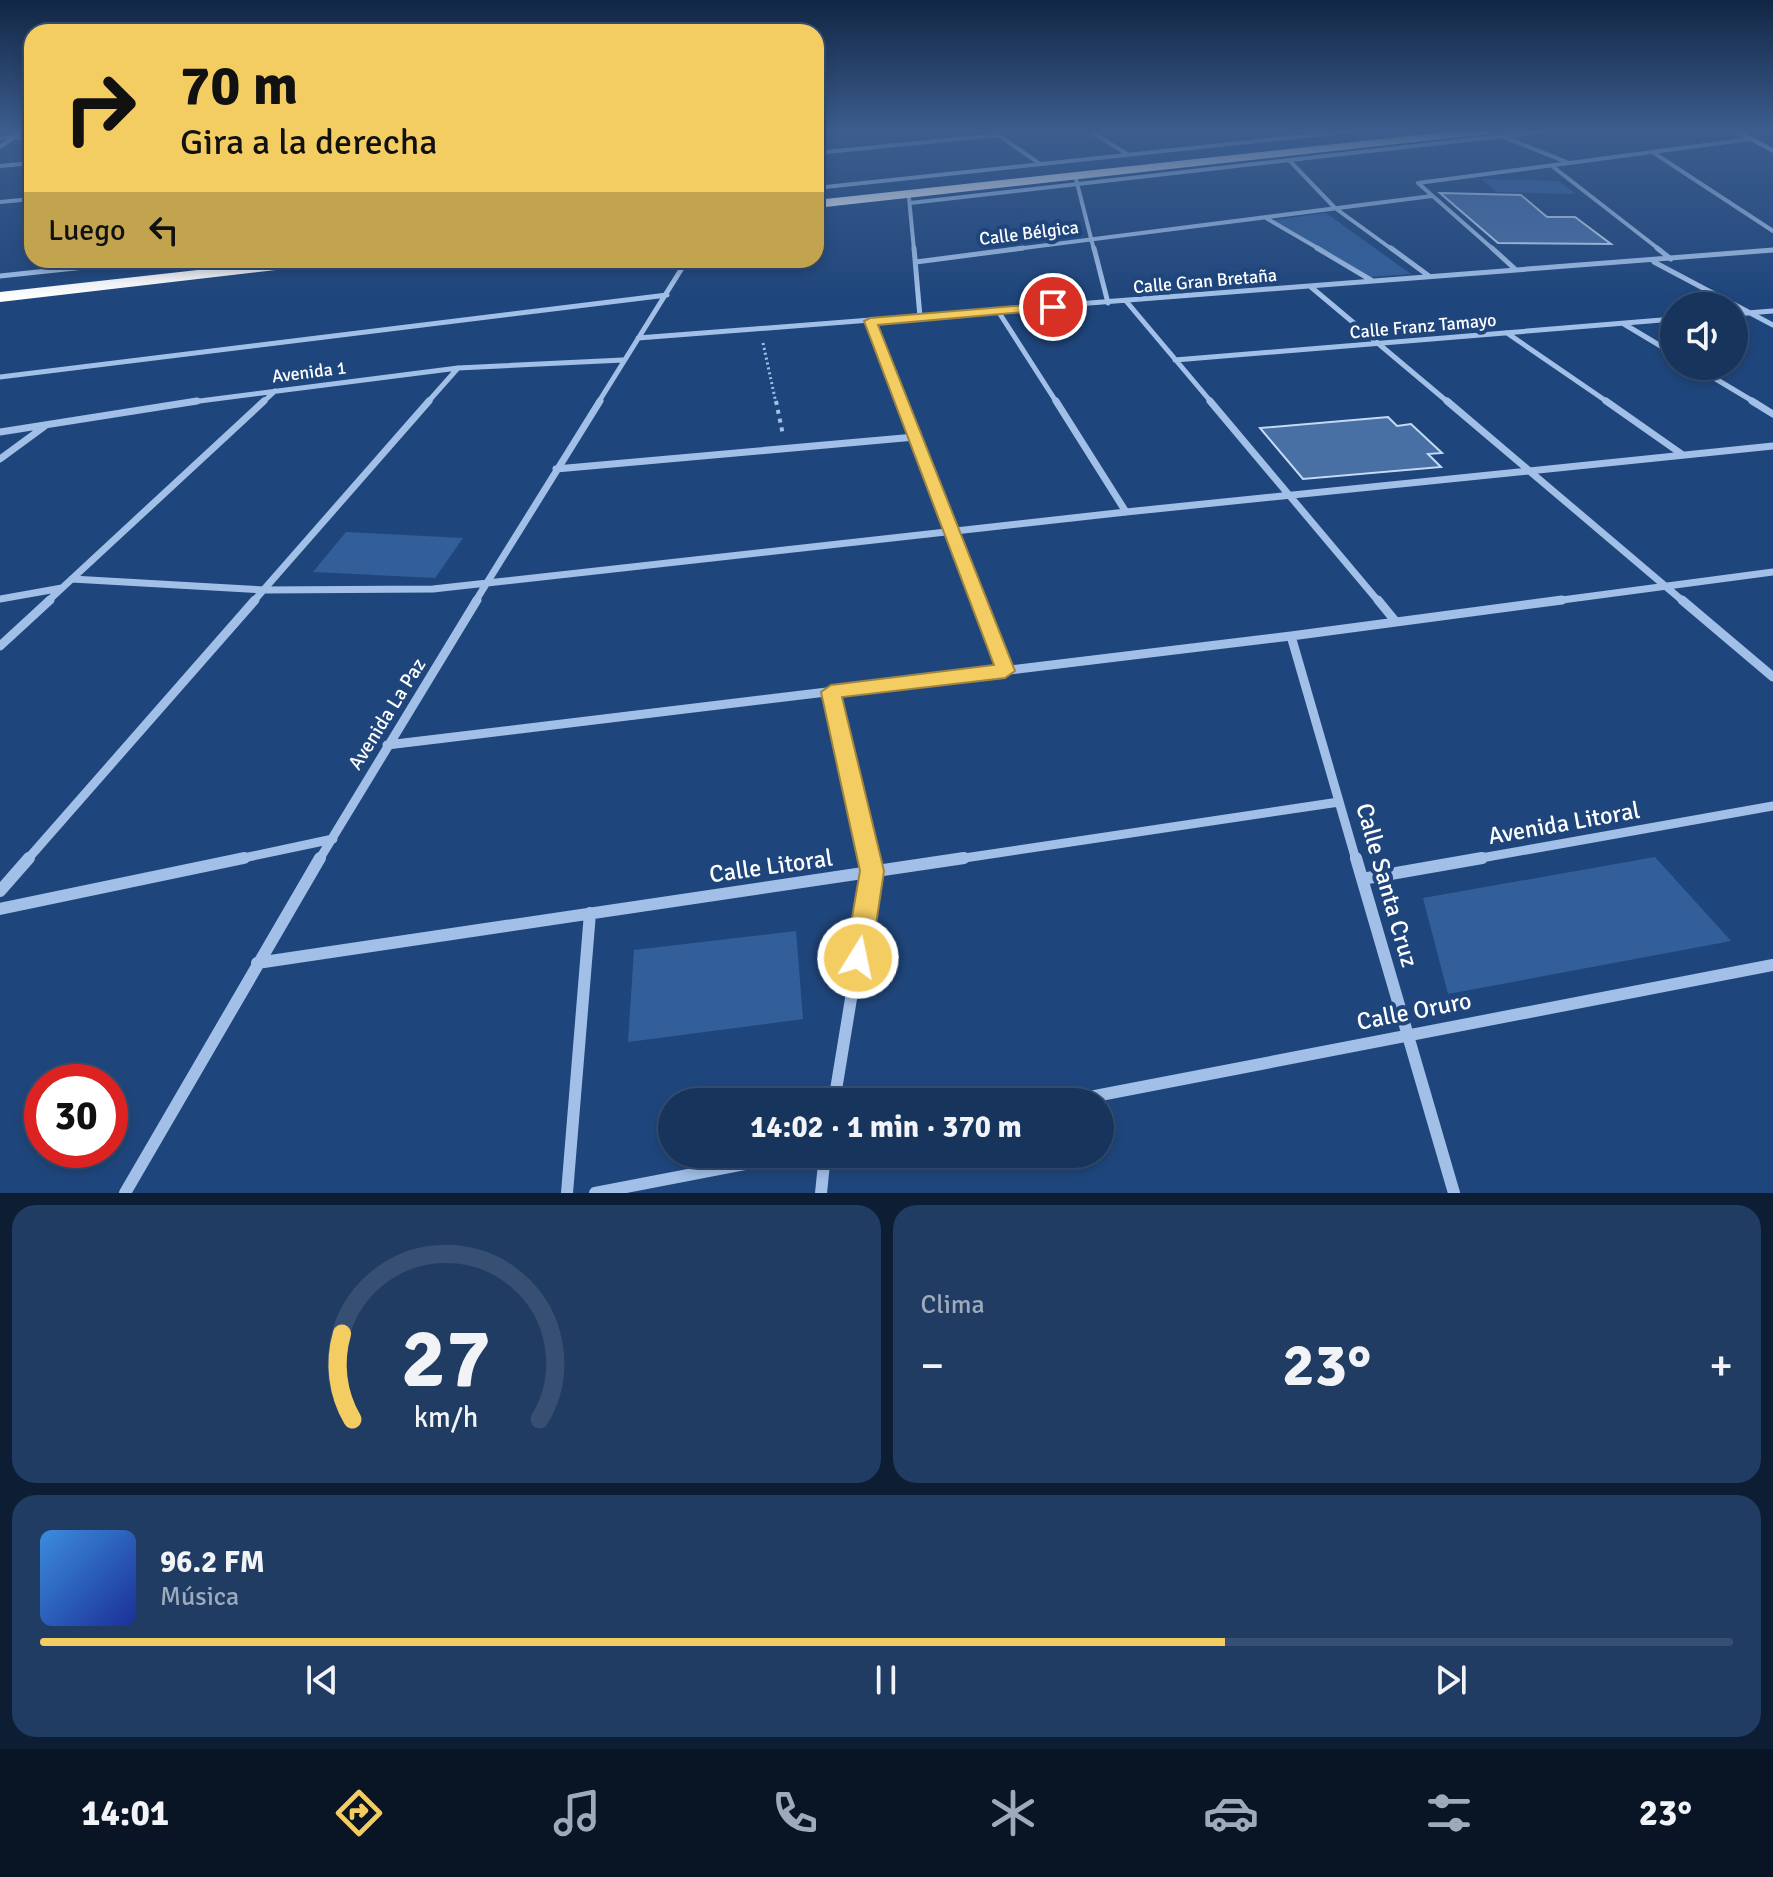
<!DOCTYPE html>
<html lang="es">
<meta charset="utf-8">
<style>
:root{--surface:#17345d;--page:#203c63;--text:#f1f3f6;--muted:#9eaabc;--line:#364f72;--accent:#f4cd62}
body{margin:0;font-family:Signika,sans-serif;background:var(--page);color:var(--text);height:100vh;display:flex;flex-direction:column;font-size:30px;white-space:nowrap}
*{box-sizing:border-box;margin:0}
p{font-size:26px;color:var(--muted)}
.icon{flex:none;width:44px;height:44px;fill:none;stroke:currentColor;stroke-width:2;stroke-linecap:round;stroke-linejoin:round}
.map{position:relative;height:1193px;overflow:hidden}
.panel{display:flex;flex-direction:column;gap:12px;padding:12px;background:#0d1d33;flex:1}
.panel>*{flex:none}
.top-card{position:absolute;left:24px;top:24px;width:800px;height:244px;border-radius:24px;box-shadow:0 4px 12px #0003,0 0 0 2px var(--line);background:#f4cd62;color:#111;overflow:hidden}
.fabs{position:absolute;left:1660px;top:292px;display:grid;gap:16px}
.fabs a{display:grid;place-items:center;width:88px;height:88px;border-radius:50%;background:var(--surface);box-shadow:0 4px 12px #0003,0 0 0 2px var(--line);font-size:40px}
.speed{position:absolute;left:24px;top:1064px;display:flex;gap:16px;font-size:40px;font-weight:700;text-align:center}
.speed>*{display:grid;place-content:center;width:104px;height:104px;border-radius:50%;background:var(--surface);box-shadow:0 4px 12px #0003,0 0 0 2px var(--line);line-height:1}
.speed .limit{border:12px solid #d22;background:#fff;color:#111}
.pin{position:absolute;display:grid;place-items:center;width:68px;height:68px;color:#fff;margin:-34px;border:4px solid #fff;border-radius:50%;box-shadow:0 2px 8px #0007}
.me{position:absolute;width:88px;margin:-44px;rotate:10deg;stroke-linejoin:round;filter:drop-shadow(0 0 6px #0008)}
.turn{display:flex;align-items:center;gap:28px;height:168px;padding:0 24px;font-size:36px}
.turn .icon{width:104px;height:104px;stroke-width:2.5}
.turn b{display:block;font-size:56px;line-height:68px}
.then{display:flex;align-items:center;height:76px;padding:0 24px;background:#0003;gap:16px;font-size:30px}
.big{font-size:60px;font-weight:700;line-height:1.1}
.panel .card{flex:1;display:flex;flex-direction:column;justify-content:center;gap:12px;min-width:0;padding:0 28px;border-radius:24px;background:var(--page)}
.panel .dial{align-items:center;gap:0}
.dial svg{height:208px;overflow:visible;fill:none;stroke:var(--line);stroke-width:7;stroke-linecap:round;text-anchor:middle}
.dial text{fill:var(--text);stroke:none}
.song{display:flex;align-items:center;gap:24px}
.cover{width:96px;height:96px;border-radius:12px;background:linear-gradient(135deg,hsl(210 70% 55%),hsl(230 70% 35%))}
.played{height:8px;border-radius:4px;background:linear-gradient(90deg,var(--accent) 70%,var(--line) 70%)}
.keys{display:flex;justify-content:space-around;direction:ltr}
.heat{display:flex;justify-content:space-between;align-items:center;font-size:44px;direction:ltr}
.panel .tiles{flex:1;display:grid;gap:12px;grid-template-columns:1fr 1fr}
.card:last-child{grid-column:span 2}
.trip{position:absolute;left:658px;top:1088px;width:456px;height:80px;border-radius:40px;background:var(--surface);box-shadow:0 4px 12px #0003,0 0 0 2px var(--line);font-weight:700;line-height:80px;text-align:center}
.menu{display:flex;height:128px;justify-content:space-around;align-items:center;background:#091525;color:var(--muted)}
.menu .icon{width:56px;height:56px}
.menu .current{color:var(--accent)}
.menu b{font-size:36px;color:var(--text)}
.map>svg:first-child{display:block}
</style>
<div class="map">
<svg width="1773" height="1193" viewBox="0 0 1773 1193">
<rect width="100%" height="100%" fill="#1f467c"/>
<path fill="#325f9a" d="M1482,179L1559,181L1576,194L1497,192Z
M1326,213L1411,274L1371,277L1273,220Z
M346,532L463,538L435,578L313,572Z
M1655,857L1731,941L1448,994L1423,898Z
M796,931L803,1019L628,1042L634,950Z"/>
<path fill="#4870a5" stroke="#c5daf5" stroke-width="2" d="M1440,193L1521,195L1547,217H1575L1611,244L1498,243Z
M1388,417L1397,426L1411,424L1442,453L1428,454L1441,467L1303,479L1260,428Z"/>
<g fill="none" stroke-linecap="round" stroke-linejoin="round">
<path stroke="#a2c0e7" stroke-width="3" stroke-dasharray="2 3" stroke-linecap="butt" d="M763,343L776,403"/>
<path stroke="#a2c0e7" stroke-width="4" stroke-dasharray="4 5" stroke-linecap="butt" d="M776,401L783,435"/>
<path stroke="#a2c0e7" stroke-width="4" d="M1090,131L1127,154
M1407,131L1410,133
M994,132L1040,164
M1504,137L1569,163
M0,138L32,137
M816,153L998,135
M1654,153L1773,231
M1289,160L1335,208L1393,250
M0,166L32,163
M1552,166L1660,250
M1076,179L1094,250
M1418,183L1750,139
M1418,183L1494,250
M816,188L1353,131
M909,198L914,250
M0,202L32,199
M910,203L1547,131
M1266,218L1321,250
M1008,250L1432,196
M1769,250H1773"/>
<path stroke="#a2c0e7" stroke-width="5" d="M914,248L920,317
M1094,248L1108,303
M1317,248L1371,280
M1391,248L1429,276
M1492,248L1515,269
M1657,248L1671,259
M916,262L1023,248
M1654,262L1773,325
M0,276L150,260
M1311,287L1449,403
M1126,301L1212,403
M998,311L1057,403
M1734,314L1773,311
M870,321L902,403
M1624,324L1674,354
M1507,333L1609,403
M638,338L1773,250
M1175,360L1674,319
M1694,366L1756,403
M0,377L667,295
M184,403L458,368L623,360
M262,403L275,391
M427,403L458,368
M598,403L687,260"/>
<path stroke="#a2c0e7" stroke-width="7" d="M901,401L978,602
M1056,401L1126,512
M1210,401L1379,602
M1447,401L1684,602
M1606,401L1683,455
M1752,401L1773,414
M0,432L197,401
M0,459L45,426
M556,469L915,437
M72,579L264,590L433,589L1126,512L1773,446
M0,599L62,588
M47,602L264,401
M253,602L429,401
M475,602L600,401
M1547,602L1773,572"/>
<path stroke="#a2c0e7" stroke-width="9" d="M978,600L1005,671
M1378,600L1396,622
M1682,600L1773,677
M1291,636L1356,860
M0,646L50,600
M831,692L869,860
M387,745L1291,636L1562,600
M27,860L255,600
M234,860L333,839
M319,860L477,600
M951,860L1339,802
M1470,860L1773,806"/>
<path stroke="#a2c0e7" stroke-width="12" d="M1356,858L1454,1193
M1362,879L1482,858
M0,891L29,858
M0,909L244,858
M257,963L964,858
M834,1102L872,871L869,858
M1064,1102L1773,965
M125,1193L320,858
M567,1193L590,913
M595,1193L797,1154
M821,1193L825,1154"/>
<path fill="#ccddf5" fill-rule="evenodd" d="M19,131H28L0,149V144Z
M1731,131H1741L1773,148V153Z"/>
<path fill="#fff" fill-rule="evenodd" d="M1455,131H1493L1488,134L816,208V200Z
M288,260H334L327,264L0,302V292Z"/>
</g>
<linearGradient id="sky" x2="0" y2="1"><stop stop-color="#112644"/><stop offset="0.44" stop-color="#3c5d8e"/><stop offset="1" stop-color="#3c5d8e" stop-opacity="0"/></linearGradient>
<rect width="1773" height="298" fill="url(#sky)"/>
<path fill="#f4cd62" stroke="#9f8540" stroke-width="2" d="M1053,303L1057,304V309L878,325L1015,671L1005,678L842,697L884,871L871,958L867,966L858,969L849,966L845,958L860,871L821,692L831,685L994,665L864,321L870,318Z"/>
<g text-anchor="middle" dominant-baseline="central" stroke-width="8" stroke-linejoin="round" paint-order="stroke">
<g font-size="18" fill="#fff" stroke="#1f467c">
<text transform="translate(1029 233) rotate(-7)">Calle Bélgica</text>
<text transform="translate(1205 281) rotate(-5)">Calle Gran Bretaña</text>
<text transform="translate(1423 326) rotate(-5)">Calle Franz Tamayo</text>
<text transform="translate(309 372) rotate(-7)">Avenida 1</text>
</g>
<g font-size="20" fill="#fff" stroke="#1f467c">
<text transform="translate(387 714) rotate(-58)">Avenida La Paz</text>
</g>
<g font-size="24" fill="#fff" stroke="#1f467c">
<text transform="translate(1564 823) rotate(-10)">Avenida Litoral</text>
<text transform="translate(771 866) rotate(-8)">Calle Litoral</text>
<text transform="translate(1387 885) rotate(74)">Calle Santa Cruz</text>
<text transform="translate(1414 1011) rotate(-11)">Calle Oruro</text>
</g>
</g>
</svg>
<div class="fabs">
<a><svg class="icon" aria-label="sound" viewBox="0 0 24 24"><path d="M4 9h4l5-4v14l-5-4H4zM17 9q2 3 0 6"/></svg></a>
</div>
<div class="speed"><div class="limit">30</div></div>
<div class="pin" style="left:1053px;top:307px;background:#d93025"><svg class="icon" aria-label="arrive" viewBox="0 0 24 24"><path d="M6 21V4h12l-3 4 3 4H6"/></svg></div>
<svg class="me" style="left:858px;top:958px" viewBox="-20 -20 40 40"><circle r="17" fill="#f4cd62" stroke="#fff" stroke-width="3"/><path d="M0-11L8 9 0 5-8 9z" fill="#fff"/></svg>
<div class="trip">14:02 · 1 min · 370 m</div>
<div class="top-card">
<div class="turn"><svg class="icon" aria-label="right" viewBox="0 0 24 24"><path d="M7 20v-9h11M14 6l5 5-5 5"/></svg><div><b>70 m</b>Gira a la derecha</div></div>
<div class="then">Luego<svg class="icon" aria-label="left" viewBox="0 0 24 24"><path d="M17 20v-9H6M10 6l-5 5 5 5"/></svg></div>
</div>
</div>
<section class="panel">
<div class="tiles">
<div class="card dial"><svg viewBox="0 0 100 80">
<path d="M14 69A42 42 0 1 1 86 69"/>
<path d="M14 69A42 42 0 0 1 10 36" stroke="#f4cd62"/>
<text x="50" y="56" font-size="32" font-weight="700">27</text>
<text x="50" y="72" font-size="11">km/h</text>
</svg></div>
<div class="card"><p>Clima</p>
<div class="heat"><a>−</a><b class="big">23°</b><a>+</a></div>
</div>
<div class="card">
<div class="song"><i class="cover"></i><div><b>96.2 FM</b><p>Música</p></div></div>
<div class="played"></div>
<div class="keys"><svg class="icon" aria-label="previous" viewBox="0 0 24 24"><path d="M18 5L8 12l10 7zM5 5v14"/></svg><svg class="icon" aria-label="pause" viewBox="0 0 24 24"><path d="M8 5v14M16 5v14"/></svg><svg class="icon" aria-label="next" viewBox="0 0 24 24"><path d="M6 5l10 7-10 7zM19 5v14"/></svg></div>
</div>
</div>
</section>
<nav class="menu">
<b>14:01</b>
<svg class="icon current" aria-label="directions" viewBox="0 0 24 24"><path d="M12 3l9 9-9 9-9-9zM9 14v-3h6M13 9l2 2-2 2"/></svg>
<svg class="icon" aria-label="music" viewBox="0 0 24 24"><path d="M9 18V5l10-2v13"/><circle cx="6" cy="18" r="3"/><circle cx="16" cy="16" r="3"/></svg>
<svg class="icon" aria-label="phone" viewBox="0 0 24 24"><path d="M5 4h4l2 5-3 2q2 4 5 5l2-3 5 2v4C11 20 4 13 5 4z"/></svg>
<svg class="icon" aria-label="climate" viewBox="0 0 24 24"><path d="M12 3v18M4 7l16 10M4 17L20 7"/></svg>
<svg class="icon" aria-label="car" viewBox="0 0 24 24"><path d="M5 17H2v-5l4-1 3-4h7l3 4 3 1v5h-3M9 17h6M6 11h13"/><circle cx="7" cy="17" r="2"/><circle cx="17" cy="17" r="2"/></svg>
<svg class="icon" aria-label="filters" viewBox="0 0 24 24"><path d="M4 7h16M4 17h16"/><circle cx="9" cy="7" r="2"/><circle cx="15" cy="17" r="2"/></svg>
<b>23°</b>
</nav>
